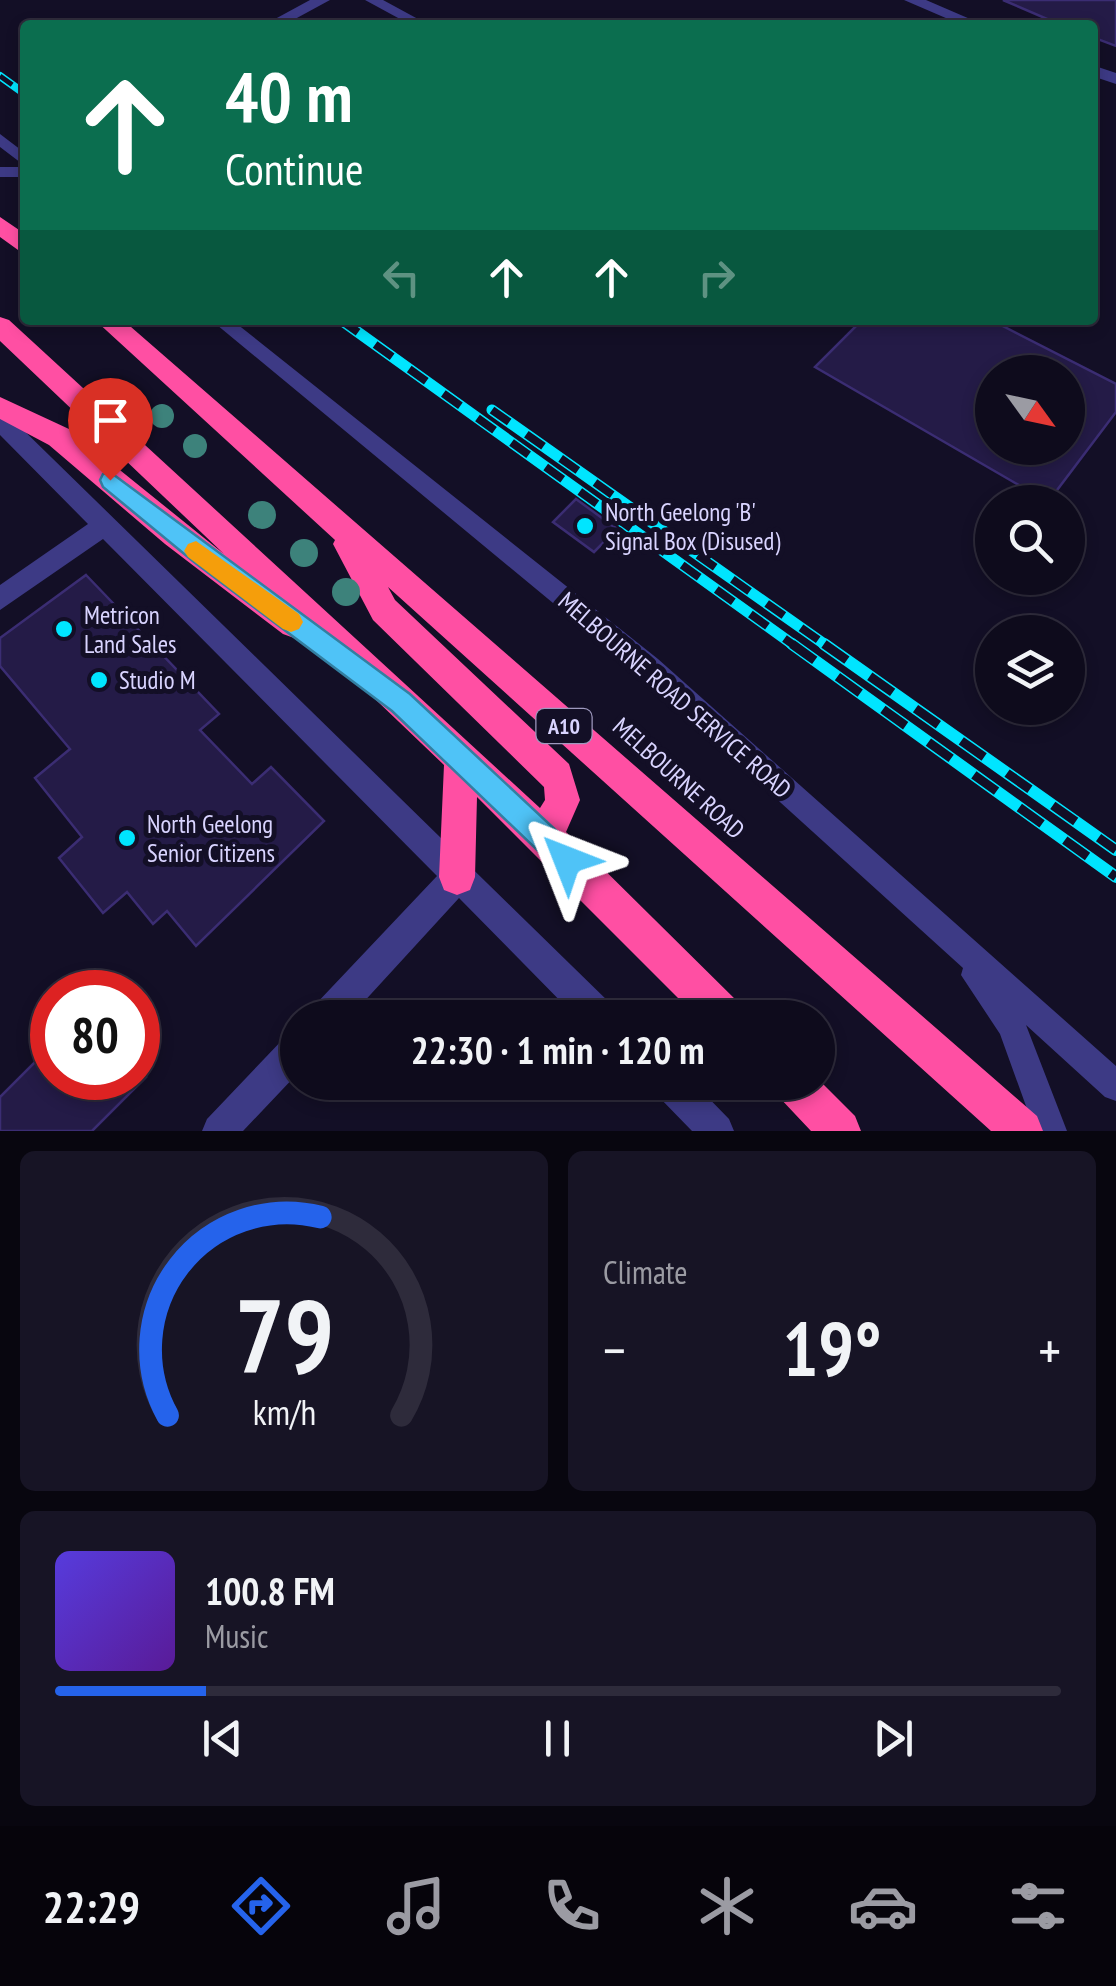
<!DOCTYPE html>
<meta charset="utf-8">
<style>
:root{--surface:#0e0b1c;--page:#171425;--text:#f1f3f6;--muted:#9b9ba3;--line:#2e2b3b;--accent:#2563eb}
body{margin:0;font-family:"PT Sans Narrow",sans-serif;background:var(--page);color:var(--text);height:100vh;display:flex;flex-direction:column;font-size:38px;white-space:nowrap}
*{box-sizing:border-box;margin:0}
p{font-size:32px;color:var(--muted)}
.icon{flex:none;width:55px;height:55px;fill:none;stroke:currentColor;stroke-width:2;stroke-linecap:round;stroke-linejoin:round}
.map{position:relative;height:1131px;overflow:hidden}
.drawer{display:flex;flex-direction:column;gap:20px;padding:20px;background:#08060f;flex:1}
.drawer>*{flex:none}
.banner{position:absolute;left:20px;top:20px;width:1078px;height:305px;border-radius:10px;box-shadow:0 5px 15px #0003,0 0 0 2px var(--line);background:#0b6e4f;color:#fff;overflow:hidden}
.needle{width:65px;rotate:123deg}
.controls{position:absolute;left:975px;top:355px;display:grid;gap:20px}
.controls a{display:grid;place-items:center;width:110px;height:110px;border-radius:50%;background:var(--surface);box-shadow:0 5px 15px #0003,0 0 0 2px var(--line);font-size:50px}
.speed{position:absolute;left:30px;top:970px;display:flex;gap:20px;font-size:50px;font-weight:700;text-align:center}
.speed>*{display:grid;place-content:center;width:130px;height:130px;border-radius:50%;background:var(--surface);box-shadow:0 5px 15px #0003,0 0 0 2px var(--line);line-height:1}
.speed .limit{border:15px solid #d22;background:#fff;color:#111}
.pin{position:absolute;display:grid;place-items:center;width:85px;height:85px;color:#fff;margin:-102px -42px;border-radius:50% 50% 50% 0;rotate:-45deg;box-shadow:0 0 10px #0007}
.pin .icon{rotate:45deg}
.me{position:absolute;width:110px;margin:-55px;rotate:315deg;stroke-linejoin:round;filter:drop-shadow(0 0 8px #0008)}
.turn{display:flex;align-items:center;gap:35px;height:210px;padding:0 40px;font-size:45px}
.turn .icon{width:130px;height:130px;stroke-width:2.5}
.turn b{display:block;font-size:70px;line-height:85px}
.lanes{display:flex;align-items:center;height:95px;padding:0 40px;background:#0003;justify-content:center;gap:50px;direction:ltr}
.lanes .off{opacity:.35}
.big{font-size:75px;font-weight:700;line-height:1.1}
.drawer .widget{flex:1;display:flex;flex-direction:column;justify-content:center;gap:15px;min-width:0;padding:0 35px;border-radius:15px;background:var(--page)}
.drawer .dial{align-items:center;gap:0}
.dial svg{height:260px;overflow:visible;fill:none;stroke:var(--line);stroke-width:7;stroke-linecap:round;text-anchor:middle}
.dial text{fill:var(--text);stroke:none}
.song{display:flex;align-items:center;gap:30px}
.cover{width:120px;height:120px;border-radius:15px;background:linear-gradient(135deg,hsl(250 70% 55%),hsl(270 70% 35%))}
.played{height:10px;border-radius:5px;background:linear-gradient(90deg,var(--accent) 15%,var(--line) 15%)}
.keys{display:flex;justify-content:space-around;direction:ltr}
.heat{display:flex;justify-content:space-between;align-items:center;font-size:55px;direction:ltr}
.drawer .tiles{flex:1;display:grid;gap:20px;grid-template-columns:1fr 1fr}
.widget:last-child{grid-column:span 2}
.trip{position:absolute;left:280px;top:1000px;width:555px;height:100px;border-radius:50px;background:var(--surface);box-shadow:0 5px 15px #0003,0 0 0 2px var(--line);font-weight:700;line-height:100px;text-align:center}
.tabs{display:flex;height:160px;justify-content:space-around;align-items:center;background:#06040b;color:var(--muted)}
.tabs .icon{width:70px;height:70px}
.tabs .selected{color:var(--accent)}
.tabs b{font-size:45px;color:var(--text)}
.map>svg:first-child{display:block}
</style>
<div class="map">
<svg width="1116" height="1131" viewBox="0 0 1116 1131">
<rect width="100%" height="100%" fill="#130f26"/>
<path fill="#241b47" stroke="#3b2d73" stroke-width="2.5" fill-rule="evenodd" d="M1003,0H1116V46L1092,37V25H1061Z
M862,320H991L1116,384V412L1048,502L815,367ZM992,372H1068V448H992Z
M576,499L617,529L594,552L553,522Z
M86,575L219,714L200,730L252,784L271,767L324,821L196,946L167,911L153,924L127,892L103,913L59,858L82,837L35,778L70,749L0,666V638Z
M52,1045V1078H145L92,1131H0V1097Z"/>
<g fill="none" stroke-linecap="round" stroke-linejoin="round">
<path fill="#3d3a85" fill-rule="evenodd" d="M365,0H383L429,25H411Z
M0,134L25,153V166L0,147Z
M0,167H25V177H0Z
M211,320H232L658,659L1116,1066V1101L1105,1097L1026,1025L1067,1131H1035L1000,1034L961,975L963,968L640,675Z"/>
<path fill="#3d3a85" fill-rule="evenodd" d="M310,0H330L284,25H264Z
M904,0H926L984,25H962Z
M1092,65L1116,73V84L1092,76Z
M0,412L8,415L613,1006L617,1018H577L459,898L349,1018H310L314,1006L437,876L103,539L0,610V585L88,524L0,435Z
M298,1031V1073L243,1131H202L207,1119L286,1036Z
M651,1082H693L729,1119L734,1131H692L656,1094Z"/>
<path fill="#ff4fa3" fill-rule="evenodd" d="M0,217L25,234V255L0,237Z
M0,317L9,320L540,808L545,800L544,787L373,620L333,544L335,540L95,320H123L1037,1116L1043,1131H991L388,587L395,600L569,764L580,800L566,832L740,1004L746,1018H698L477,797L475,877L470,890L457,895L444,890L439,877L444,765L306,633L294,638L283,634L165,544L49,445L0,419V397L69,429L224,554L0,341Z
M818,1079L855,1116L861,1131H811L778,1096L772,1082H818Z"/>
<defs>
<path id="rail-far2" d="M0,76L25,94"/>
<path id="rail-far1" d="M341,320L795,646
M492,410L827,646"/>
<path id="rail" d="M792,644L1116,877
M824,644L1116,850"/>
</defs>
<use href="#rail-far2" stroke="#00e5ff" stroke-width="8"/>
<use href="#rail-far1" stroke="#00e5ff" stroke-width="11"/>
<use href="#rail" stroke="#00e5ff" stroke-width="12"/>
<use href="#rail-far2" stroke="#130f26" stroke-width="5" stroke-dasharray="15" stroke-linecap="butt"/>
<use href="#rail-far1" stroke="#130f26" stroke-width="8" stroke-dasharray="21" stroke-linecap="butt"/>
<use href="#rail" stroke="#130f26" stroke-width="9" stroke-dasharray="28" stroke-linecap="butt"/>
</g>
<g fill="#3d827b">
<circle cx="162" cy="416" r="12"/>
<circle cx="195" cy="446" r="12"/>
<circle cx="262" cy="515" r="14"/>
<circle cx="304" cy="553" r="14"/>
<circle cx="346" cy="592" r="14"/>
</g>
<path fill="#4fc3f7" stroke="#337fa1" stroke-width="2.5" d="M110,472L410,694L577,850L581,860L577,869L567,873L557,869L392,711L194,562L103,487L100,480L103,474Z"/>
<path fill="#f59e0b" d="M196,541L299,614L303,622L299,629L291,632L283,629L188,557L184,551L188,544Z"/>
<g fill="#00e5ff" stroke="#130f26" stroke-width="4">
<circle cx="585" cy="526" r="10"/>
<circle cx="64" cy="629" r="10"/>
<circle cx="99" cy="680" r="10"/>
<circle cx="127" cy="838" r="10"/>
</g>
<g text-anchor="middle" dominant-baseline="central" stroke-width="10" stroke-linejoin="round" paint-order="stroke">
<rect fill="#130f26" stroke="#9e99be" stroke-width="2.5" x="536.5" y="709" width="55" height="34" rx="8"/>
<g font-size="22" font-weight="bold" fill="#d9d4ff">
<text x="564" y="726">A10</text>
</g>
<g font-size="25" fill="#d9d4ff" stroke="#130f26" text-anchor="start">
<text x="605" y="512">North Geelong 'B'<tspan x="605" dy="29">Signal Box (Disused)</tspan></text>
<text x="84" y="615">Metricon<tspan x="84" dy="29">Land Sales</tspan></text>
<text x="119" y="680">Studio M</text>
<text x="147" y="824">North Geelong<tspan x="147" dy="29">Senior Citizens</tspan></text>
</g>
<g font-size="25" fill="#d9d4ff" stroke="#130f26">
<text transform="translate(675 695) rotate(41)">MELBOURNE ROAD SERVICE ROAD</text>
<text transform="translate(679 778) rotate(42)">MELBOURNE ROAD</text>
</g>
</g>
</svg>
<div class="controls">
<a><svg class="needle" viewBox="-14 -14 28 28"><path d="M0-13l5 13h-10z" fill="#e53935"/><path d="M0 13l5-13h-10z" fill="#9b9ba3"/></svg></a>
<a><svg class="icon" aria-label="search" viewBox="0 0 24 24"><circle cx="10" cy="10" r="6"/><path d="M15 15l6 6"/></svg></a>
<a><svg class="icon" aria-label="layers" viewBox="0 0 24 24"><path d="M12 4l9 5-9 5-9-5zM3 14l9 5 9-5"/></svg></a>
</div>
<div class="speed"><div class="limit">80</div></div>
<div class="pin" style="left:110px;top:480px;background:#d93025"><svg class="icon" aria-label="arrive" viewBox="0 0 24 24"><path d="M6 21V4h12l-3 4 3 4H6"/></svg></div>
<svg class="me" style="left:567px;top:860px" viewBox="-20 -20 40 40"><path d="M0-17L14 15 0 8-14 15z" fill="#4fc3f7" stroke="#fff" stroke-width="4"/></svg>
<div class="trip">22:30 · 1 min · 120 m</div>
<div class="banner">
<div class="turn"><svg class="icon" aria-label="ahead" viewBox="0 0 24 24"><path d="M12 20V5M6 11l6-6 6 6"/></svg><div><b>40 m</b>Continue</div></div>
<div class="lanes"><svg class="icon off" aria-label="left" viewBox="0 0 24 24"><path d="M17 20v-9H6M10 6l-5 5 5 5"/></svg><svg class="icon" aria-label="ahead" viewBox="0 0 24 24"><path d="M12 20V5M6 11l6-6 6 6"/></svg><svg class="icon" aria-label="ahead" viewBox="0 0 24 24"><path d="M12 20V5M6 11l6-6 6 6"/></svg><svg class="icon off" aria-label="right" viewBox="0 0 24 24"><path d="M7 20v-9h11M14 6l5 5-5 5"/></svg></div>
</div>
</div>
<section class="drawer">
<div class="tiles">
<div class="widget dial"><svg viewBox="0 0 100 80">
<path d="M14 69A42 42 0 1 1 86 69"/>
<path d="M14 69A42 42 0 0 1 61 8" stroke="#2563eb"/>
<text x="50" y="56" font-size="32" font-weight="700">79</text>
<text x="50" y="72" font-size="11">km/h</text>
</svg></div>
<div class="widget"><p>Climate</p>
<div class="heat"><a>−</a><b class="big">19°</b><a>+</a></div>
</div>
<div class="widget">
<div class="song"><i class="cover"></i><div><b>100.8 FM</b><p>Music</p></div></div>
<div class="played"></div>
<div class="keys"><svg class="icon" aria-label="previous" viewBox="0 0 24 24"><path d="M18 5L8 12l10 7zM5 5v14"/></svg><svg class="icon" aria-label="pause" viewBox="0 0 24 24"><path d="M8 5v14M16 5v14"/></svg><svg class="icon" aria-label="next" viewBox="0 0 24 24"><path d="M6 5l10 7-10 7zM19 5v14"/></svg></div>
</div>
</div>
</section>
<nav class="tabs">
<b>22:29</b>
<svg class="icon selected" aria-label="directions" viewBox="0 0 24 24"><path d="M12 3l9 9-9 9-9-9zM9 14v-3h6M13 9l2 2-2 2"/></svg>
<svg class="icon" aria-label="music" viewBox="0 0 24 24"><path d="M9 18V5l10-2v13"/><circle cx="6" cy="18" r="3"/><circle cx="16" cy="16" r="3"/></svg>
<svg class="icon" aria-label="phone" viewBox="0 0 24 24"><path d="M5 4h4l2 5-3 2q2 4 5 5l2-3 5 2v4C11 20 4 13 5 4z"/></svg>
<svg class="icon" aria-label="climate" viewBox="0 0 24 24"><path d="M12 3v18M4 7l16 10M4 17L20 7"/></svg>
<svg class="icon" aria-label="car" viewBox="0 0 24 24"><path d="M5 17H2v-5l4-1 3-4h7l3 4 3 1v5h-3M9 17h6M6 11h13"/><circle cx="7" cy="17" r="2"/><circle cx="17" cy="17" r="2"/></svg>
<svg class="icon" aria-label="filters" viewBox="0 0 24 24"><path d="M4 7h16M4 17h16"/><circle cx="9" cy="7" r="2"/><circle cx="15" cy="17" r="2"/></svg>
</nav>
